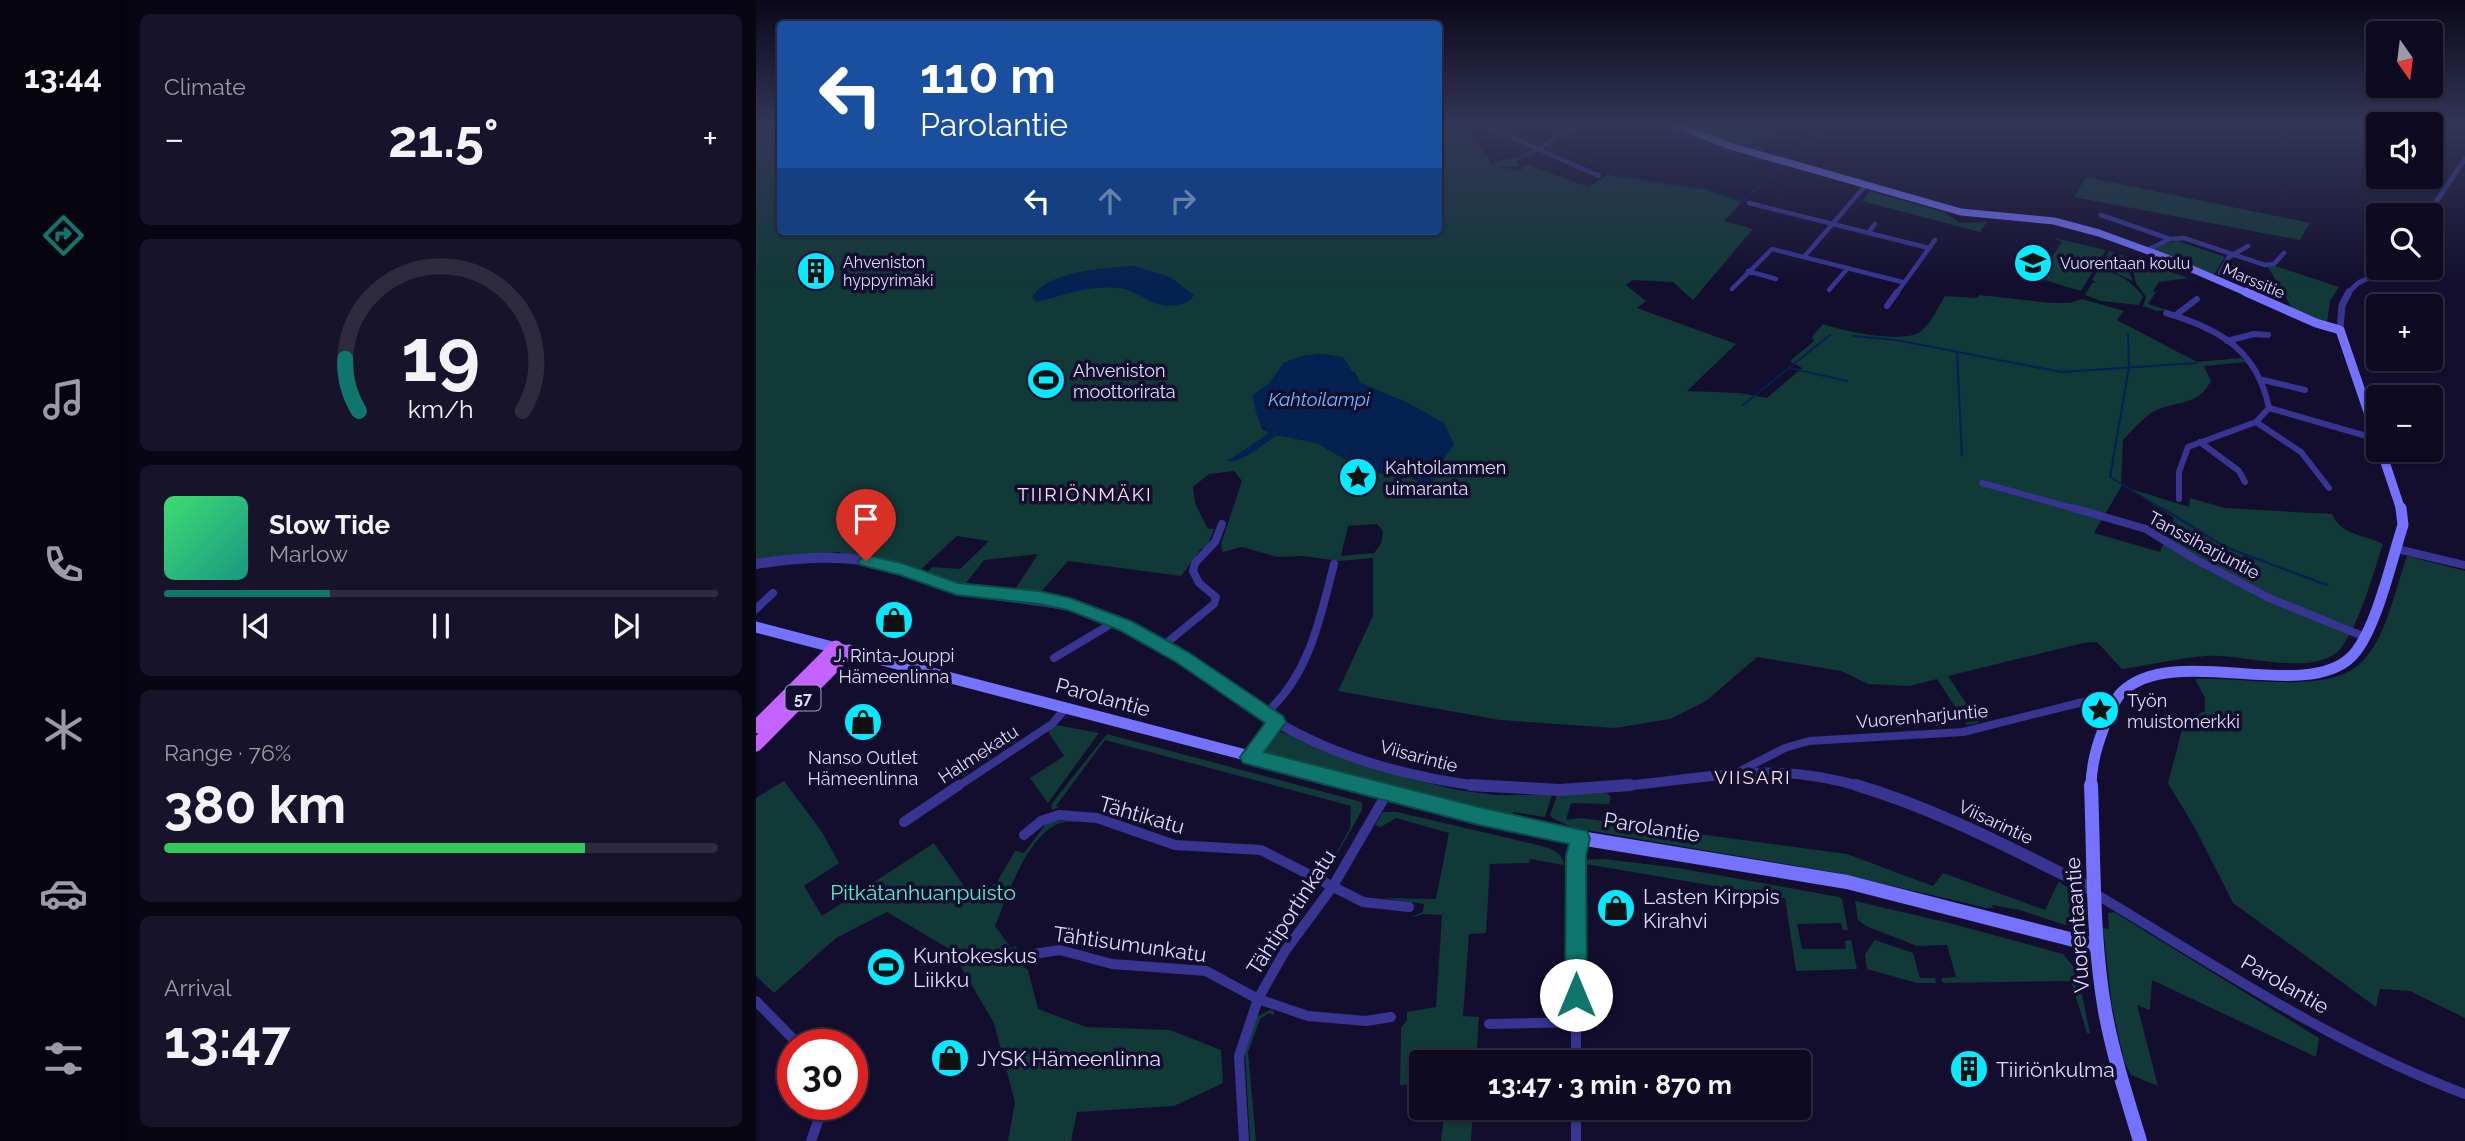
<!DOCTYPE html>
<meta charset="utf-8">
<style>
:root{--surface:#0e0a22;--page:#17132a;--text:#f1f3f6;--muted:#9b9aa5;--line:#2e2b40;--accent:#0f766e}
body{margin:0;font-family:Raleway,sans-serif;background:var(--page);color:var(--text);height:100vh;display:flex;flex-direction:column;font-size:26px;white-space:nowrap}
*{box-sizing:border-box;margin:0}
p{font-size:23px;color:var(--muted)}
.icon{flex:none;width:38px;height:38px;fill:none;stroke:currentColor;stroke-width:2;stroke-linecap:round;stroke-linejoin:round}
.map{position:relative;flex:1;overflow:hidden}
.details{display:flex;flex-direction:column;gap:14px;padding:14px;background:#080613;width:630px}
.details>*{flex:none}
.top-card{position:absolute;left:21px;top:21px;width:665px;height:214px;border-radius:7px;box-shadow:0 2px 5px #0004,0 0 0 2px var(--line);background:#1a4fa0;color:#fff;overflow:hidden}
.needle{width:46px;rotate:166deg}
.fabs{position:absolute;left:1610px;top:21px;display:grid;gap:14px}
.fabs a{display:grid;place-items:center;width:77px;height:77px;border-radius:7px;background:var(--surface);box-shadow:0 2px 5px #0004,0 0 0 2px var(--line);font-size:35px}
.speed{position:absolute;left:21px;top:1029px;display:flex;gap:14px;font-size:35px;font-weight:700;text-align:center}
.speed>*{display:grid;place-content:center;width:91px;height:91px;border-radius:50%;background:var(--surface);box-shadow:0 2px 5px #0004,0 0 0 2px var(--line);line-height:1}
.speed .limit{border:10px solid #d22;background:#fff;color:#111}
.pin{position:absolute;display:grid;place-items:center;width:60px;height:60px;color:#fff;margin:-72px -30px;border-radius:50% 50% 50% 0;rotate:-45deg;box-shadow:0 0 7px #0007}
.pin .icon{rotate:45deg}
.me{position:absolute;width:77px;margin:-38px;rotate:0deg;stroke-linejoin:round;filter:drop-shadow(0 0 5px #0008)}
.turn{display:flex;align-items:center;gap:24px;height:147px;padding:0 28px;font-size:32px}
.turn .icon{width:91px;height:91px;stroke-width:2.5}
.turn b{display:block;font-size:49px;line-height:60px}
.lanes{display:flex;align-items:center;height:66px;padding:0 28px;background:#0003;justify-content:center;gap:35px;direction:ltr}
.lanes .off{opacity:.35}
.big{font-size:52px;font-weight:700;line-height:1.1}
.details .tile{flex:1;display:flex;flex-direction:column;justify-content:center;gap:10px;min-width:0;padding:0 24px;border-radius:10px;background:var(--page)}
.details .dial{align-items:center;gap:0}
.dial svg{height:182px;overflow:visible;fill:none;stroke:var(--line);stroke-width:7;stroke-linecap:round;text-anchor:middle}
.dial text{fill:var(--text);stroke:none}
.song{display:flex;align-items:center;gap:21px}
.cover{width:84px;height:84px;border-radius:10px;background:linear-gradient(135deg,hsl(140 70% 55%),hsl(170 70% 35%))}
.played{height:7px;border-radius:4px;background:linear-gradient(90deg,var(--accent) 30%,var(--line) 30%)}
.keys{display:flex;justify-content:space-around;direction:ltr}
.heat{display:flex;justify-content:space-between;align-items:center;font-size:38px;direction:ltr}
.charge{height:10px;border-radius:5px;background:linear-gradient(90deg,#34c759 76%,var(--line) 0)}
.trip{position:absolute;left:653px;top:1050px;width:402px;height:70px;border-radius:7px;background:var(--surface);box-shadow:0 2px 5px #0004,0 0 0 2px var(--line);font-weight:700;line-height:70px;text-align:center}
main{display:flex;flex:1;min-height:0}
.tab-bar{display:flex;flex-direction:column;width:126px;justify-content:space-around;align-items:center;background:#06040e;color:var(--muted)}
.tab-bar .icon{width:49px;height:49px}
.tab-bar .on{color:var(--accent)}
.tab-bar b{font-size:32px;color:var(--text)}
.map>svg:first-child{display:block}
</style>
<main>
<nav class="tab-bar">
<b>13:44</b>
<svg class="icon on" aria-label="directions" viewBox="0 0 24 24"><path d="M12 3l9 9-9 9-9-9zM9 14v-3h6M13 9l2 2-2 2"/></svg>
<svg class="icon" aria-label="music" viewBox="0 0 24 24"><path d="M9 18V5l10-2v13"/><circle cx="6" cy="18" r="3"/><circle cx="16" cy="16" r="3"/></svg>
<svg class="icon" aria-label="phone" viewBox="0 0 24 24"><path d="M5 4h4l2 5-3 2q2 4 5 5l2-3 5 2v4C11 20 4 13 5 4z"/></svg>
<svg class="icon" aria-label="climate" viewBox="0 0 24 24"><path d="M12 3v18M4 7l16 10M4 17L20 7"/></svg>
<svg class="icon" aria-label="car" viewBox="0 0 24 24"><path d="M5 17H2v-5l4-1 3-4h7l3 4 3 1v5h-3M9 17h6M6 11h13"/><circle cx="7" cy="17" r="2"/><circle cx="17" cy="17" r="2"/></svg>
<svg class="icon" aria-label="filters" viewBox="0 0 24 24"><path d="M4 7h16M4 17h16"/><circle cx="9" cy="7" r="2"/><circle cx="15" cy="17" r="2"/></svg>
</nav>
<section class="details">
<div class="tile"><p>Climate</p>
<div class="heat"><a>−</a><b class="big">21.5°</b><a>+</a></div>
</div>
<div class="tile dial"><svg viewBox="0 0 100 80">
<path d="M14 69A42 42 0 1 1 86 69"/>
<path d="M14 69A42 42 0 0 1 8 46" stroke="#0f766e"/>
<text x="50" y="56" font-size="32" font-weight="700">19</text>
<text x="50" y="72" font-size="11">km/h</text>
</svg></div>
<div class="tile">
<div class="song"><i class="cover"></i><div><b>Slow Tide</b><p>Marlow</p></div></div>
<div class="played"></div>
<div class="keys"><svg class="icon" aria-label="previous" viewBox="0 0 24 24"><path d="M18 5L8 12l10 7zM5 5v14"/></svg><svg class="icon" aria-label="pause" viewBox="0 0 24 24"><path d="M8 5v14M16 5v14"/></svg><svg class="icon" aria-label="next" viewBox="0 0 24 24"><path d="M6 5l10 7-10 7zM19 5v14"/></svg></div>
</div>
<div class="tile"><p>Range · 76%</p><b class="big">380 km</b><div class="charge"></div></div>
<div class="tile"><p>Arrival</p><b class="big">13:47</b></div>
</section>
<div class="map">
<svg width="1709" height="1141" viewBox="0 0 1709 1141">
<rect width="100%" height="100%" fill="#130e2e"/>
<path fill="#113937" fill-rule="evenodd" d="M0,124H24V231H682L683,124C711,124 723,146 738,167L740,166L738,162L762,157L781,147L787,149L760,161L763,165L761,166L743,167L764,171L770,165L775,166L832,187L852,175L949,189L986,202L968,221L997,229L937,300L917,282L876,280L870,285L890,301L881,308L980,344L931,391L985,393L1011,398L1046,368L1034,361L1058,341L1056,337L1067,324C1087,331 1146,344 1164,332C1175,324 1182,307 1189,296L1221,298L1223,295L1295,303H1314L1326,299L1368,311L1361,320L1441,362L1485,358L1490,362L1448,366L1455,381C1440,409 1419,399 1395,413C1385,420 1376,431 1367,440L1365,487L1338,533L1404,552L1418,518L1372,488L1433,507L1434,498L1469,508L1576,514C1586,536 1607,534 1627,544C1617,574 1604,623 1585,648C1561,679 1484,653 1450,656C1422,658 1394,665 1366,669L1341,642L1327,643L1192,676L1223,723L1211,725L1181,679L1153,686L1112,684L1085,671L1001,657L950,701L914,719L859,728L744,720L582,691L617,616V558L583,561L547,556L521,557L486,547L466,552L465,544L486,481L478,471L453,474L437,487L439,503L452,529H458L451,547L445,549L425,576L312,561L284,593L258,591L282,554L228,560L207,587L169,575L176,567L204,569L233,541L201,536L163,571L83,552L0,560ZM568,354L599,373L604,383L654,404L683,466L678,474L661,481L652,476L646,479L612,469L604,462L592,461L561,443L521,435L487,457L473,461L514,433L506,429L497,395L513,384L528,363L546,356ZM621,524L627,531L625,544L618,553L585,556L592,526Z
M955,124H1020L1023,127C1002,159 960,138 932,127Z
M1330,177L1554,223L1544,240L1318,197Z
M1114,191L1188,212L1204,223L1231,222L1224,232L1106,201Z
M1298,238L1350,250L1325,291L1282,278L1306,242Z
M1422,241L1469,257L1457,276L1396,250L1410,243Z
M1353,251L1371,257V268L1377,281L1345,266Z
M1374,259L1470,290L1432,278L1403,282L1397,291L1400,292L1392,304L1411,310L1401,311L1387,306L1390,297L1380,283Z
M1516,265L1583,287L1574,301L1571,323L1537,310L1512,267Z
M1343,268C1363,274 1374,280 1387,296L1383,305L1345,301L1329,295L1336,283L1340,282L1336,280Z
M1651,556L1709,571V1018L1654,991L1624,989L1620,1007L1477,903L1439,828L1412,783L1428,722L1449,711V698L1439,679C1484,677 1549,691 1590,673C1606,666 1618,648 1625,633C1636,609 1642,581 1651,556Z
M300,725L343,733L292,803L274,778L308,756L292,731Z
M526,732L648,777L701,790L739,795H796L789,817L757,812L756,815L742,813L509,753L507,746L515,735Z
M351,734L602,801L606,803V810L574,867L566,875L556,870L573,867L594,828L595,806L349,740L300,806L303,807L296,810L295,806L300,798Z
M28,781L66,832L83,863L48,886L66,916L178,843L217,899L241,882L259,851L268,853L292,821L321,820L320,822C277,814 252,895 239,926L255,948L261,946L258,959L272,970L282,1009L330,1027L414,1030L465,1050L467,1083L418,1106L321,1112L315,1141H252L259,1102L238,1023L195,950L131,912L80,938L18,993L0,976V798Z
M851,793L855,797L853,804L815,803L810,820L825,818L1091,854L1177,886L1187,873L1289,910L1303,881L1318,893L1316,923L1309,925L1264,910L1236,905L1237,908H1231L1082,873L818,828L796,818L794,815L801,795Z
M627,812H641L786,846C797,850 806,852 808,865L774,859L773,863L734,864L730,933L713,934L707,1016L723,1017L720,1062H665V1085H644L645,1028L651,1020V1012L680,1007L686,915L668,914L653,918L667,912L668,904L626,898L680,899L693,833L640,818L625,827L619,825Z
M848,859L922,868L1083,897L1086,899L1092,930H1087L1085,923L1041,924L1046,949H1090L1089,941L1095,940L1101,969L1040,971L1029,898L830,864V910L825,906V860Z
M1099,901L1197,924L1307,954L1321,971L1334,1033H1331L1315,981L1187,983L1185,978L1200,977L1191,945L1161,946L1110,926L1102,920Z
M1358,912L1563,1038L1560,1057L1396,980L1394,1010L1381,1005L1402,1086L1375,1075L1368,1061L1356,1006L1347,928L1353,929L1352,913Z
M1119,940L1157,953L1164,978H1179L1180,983H1161L1111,969L1109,954Z
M514,1010L518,1011V1015L513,1013L504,1019L492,1052L500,1141H494L489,1051L500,1017Z
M689,1108H717L715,1141H685Z"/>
<path fill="#052151" d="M379,266L414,277L438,295C433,303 428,304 420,305C396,309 384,291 363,288C335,285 308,294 282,302L276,298C289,271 352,267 379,266Z
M568,354L587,357L604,383L654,404L688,423L698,444L678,474L679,480L665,486L661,481L652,476L646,479L612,469L604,462L592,461L561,443L521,435C508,443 488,463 471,461L514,433C501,425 499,409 497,395L513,384L528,363L546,356Z"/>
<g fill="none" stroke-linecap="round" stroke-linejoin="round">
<path stroke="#052151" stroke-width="2" d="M824,124L792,147L860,169
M905,124L965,149L1026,166
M1032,161L1074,124
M860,169L852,175L949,189L986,202L1026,166
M1372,334L1373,367L1354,477L1408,510
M1097,336L1140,340L1305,372L1441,363
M1201,352L1206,456
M1033,368L1091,381
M987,405L1074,335"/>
<path stroke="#052151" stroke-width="2.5" d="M1406,508L1469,547L1571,585"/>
<path stroke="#373492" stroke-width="4.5" d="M726,124L843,176
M801,124L814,128
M785,148L819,124
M993,203L1173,248
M1345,215L1414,239
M1112,233L1119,224
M1391,250L1414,239L1428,238L1509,265L1518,264L1528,253
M1048,257L1110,185
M992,271L1020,279
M1464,273L1473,257L1492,246
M976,289L1016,249L1146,282
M1073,290L1092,268
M1140,294L1179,240"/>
<path stroke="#373492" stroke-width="6" d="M1131,306L1141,292
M1410,313C1464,329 1501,350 1513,408L1500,422L1432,447L1423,472V499
M1420,315L1441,299
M1471,341L1498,334L1512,335
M1507,380L1549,390
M1513,408L1621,439
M1500,422L1545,452L1573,488
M1444,442L1483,471L1489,482
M1226,483L1323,510"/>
<path stroke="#373492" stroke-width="8" d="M1317,508L1390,529L1437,558L1513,598L1609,637
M1641,549L1709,565
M0,609L17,593
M408,645L458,604L460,597L443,583L437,571L439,563L459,542L466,524
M298,658L360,621
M509,714C553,676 564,619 578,564
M494,757L521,722
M982,772L1029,748L1053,741L1207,732L1327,702L1342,700L1358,706
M201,787L296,724L310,708"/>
<path stroke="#373492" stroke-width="10" d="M148,822L203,785
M268,835L285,821L303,815L341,818L419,845L505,850L607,902L653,907
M1338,893C1459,965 1577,1045 1709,1094
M277,954L304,950L356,964L450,971L502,999L552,1016L610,1021L635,1017
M0,1001L43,1045
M733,1024L820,1022
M820,1062V857L824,838
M820,1108V1141
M55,1141L68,1104
M488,1141L483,1056L502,999L529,951L577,886L631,793"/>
<path stroke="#373492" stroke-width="5" d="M1671,215L1709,159
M1591,294L1602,283L1633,268"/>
<path stroke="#373492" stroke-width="7" d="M1584,330L1586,305L1593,292"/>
<path stroke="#373492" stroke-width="10" d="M0,564C44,557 88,554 132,565C161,573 188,587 218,592C270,601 319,600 367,624C421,651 468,690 519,721C582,759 660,779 731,787
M856,787C948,780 1012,758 1106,787"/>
<path stroke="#373492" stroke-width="12" d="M715,785L804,790L874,785
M1100,785C1178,808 1250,846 1323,882L1338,892"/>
<path stroke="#7472ff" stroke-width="7" d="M917,124L974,146L1205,212L1298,221L1343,233L1406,256L1494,294"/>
<path stroke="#7472ff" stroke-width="9" d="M1490,292L1560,323L1584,330L1622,441
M1625,450L1645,510"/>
<path stroke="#7472ff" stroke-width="11" d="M0,627L612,787
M1335,787C1335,768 1340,748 1347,730C1351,718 1357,701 1366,692C1417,643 1546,702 1594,658C1619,636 1636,558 1647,525L1645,508"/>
<path stroke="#7472ff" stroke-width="14" d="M606,785L723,816L824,838L1091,882L1341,946
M1335,785C1338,860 1336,937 1349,1011C1357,1055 1371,1098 1384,1141"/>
<path stroke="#c362ff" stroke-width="13" d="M0,727L80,647
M0,745L93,651"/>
</g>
<linearGradient id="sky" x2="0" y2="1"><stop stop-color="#0a0819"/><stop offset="0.44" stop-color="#333657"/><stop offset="1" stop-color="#333657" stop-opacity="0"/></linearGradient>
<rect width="1709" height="284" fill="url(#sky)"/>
<path fill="#0f766e" stroke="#0a4d48" stroke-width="2" d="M110,555L146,563L202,583L283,591L314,598L375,621L432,652L527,716L530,722L508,752L723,807L831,831L834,838L830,856L831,995L828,1003L820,1006L812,1003L809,995L810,856L813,844L723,825L487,763L484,757L509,723L420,662L363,630L312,610L283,604L201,595L144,575L104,565L102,561Z"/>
<defs>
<symbol id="school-disc" viewBox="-11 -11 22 22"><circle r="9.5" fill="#07e9ff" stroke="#130e2e"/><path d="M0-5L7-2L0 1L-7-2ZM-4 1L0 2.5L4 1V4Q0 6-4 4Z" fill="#111"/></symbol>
<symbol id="building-disc" viewBox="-11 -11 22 22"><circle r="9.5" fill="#07e9ff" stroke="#130e2e"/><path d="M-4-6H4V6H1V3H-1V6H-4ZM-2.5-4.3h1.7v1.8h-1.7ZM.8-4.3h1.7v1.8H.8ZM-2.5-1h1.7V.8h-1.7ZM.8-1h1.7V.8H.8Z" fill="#111"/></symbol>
<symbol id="stadium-disc" viewBox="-11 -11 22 22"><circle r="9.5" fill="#07e9ff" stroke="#130e2e"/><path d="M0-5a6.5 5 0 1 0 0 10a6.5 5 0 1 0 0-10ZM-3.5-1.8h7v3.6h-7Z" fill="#111"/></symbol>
<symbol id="sight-disc" viewBox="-11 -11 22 22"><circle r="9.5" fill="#07e9ff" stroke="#130e2e"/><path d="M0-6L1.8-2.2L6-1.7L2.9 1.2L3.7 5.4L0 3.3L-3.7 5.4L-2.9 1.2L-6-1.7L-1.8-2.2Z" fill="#111"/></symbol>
<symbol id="shop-disc" viewBox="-11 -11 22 22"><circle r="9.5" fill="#07e9ff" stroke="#130e2e"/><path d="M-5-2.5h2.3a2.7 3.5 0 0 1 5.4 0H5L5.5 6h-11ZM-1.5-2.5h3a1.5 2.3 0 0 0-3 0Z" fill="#111"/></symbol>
</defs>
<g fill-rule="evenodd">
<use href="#school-disc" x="1255" y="241" width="44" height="44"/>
<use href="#building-disc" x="38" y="249" width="44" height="44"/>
<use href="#stadium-disc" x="268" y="358" width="44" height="44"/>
<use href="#sight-disc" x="580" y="455" width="44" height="44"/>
<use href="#shop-disc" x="116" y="598" width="44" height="44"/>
<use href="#sight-disc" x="1322" y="688" width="44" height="44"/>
<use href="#shop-disc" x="85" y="700" width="44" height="44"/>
<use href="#shop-disc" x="838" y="886" width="44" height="44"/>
<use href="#stadium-disc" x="108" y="945" width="44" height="44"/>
<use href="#shop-disc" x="172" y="1036" width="44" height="44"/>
<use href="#building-disc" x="1191" y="1047" width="44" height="44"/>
</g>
<g text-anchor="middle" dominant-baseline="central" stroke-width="7" stroke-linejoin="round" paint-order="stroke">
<g font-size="16" fill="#dfdbff" stroke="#130e2e" text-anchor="start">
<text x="87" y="262">Ahveniston<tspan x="87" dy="18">hyppyrimäki</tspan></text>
<text x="1304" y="263">Vuorentaan koulu</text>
</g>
<g font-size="16" fill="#dfdbff" stroke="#130e2e">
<text transform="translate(1498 281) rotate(23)">Marssitie</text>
</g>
<rect fill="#130e2e" stroke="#a29ec0" stroke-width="2" x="29.5" y="685.5" width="35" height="25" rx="5"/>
<g font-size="16" font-weight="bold" fill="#dfdbff">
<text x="47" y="698">57</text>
</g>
<g font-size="18" fill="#dfdbff" stroke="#130e2e" text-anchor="start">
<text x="317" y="370">Ahveniston<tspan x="317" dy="21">moottorirata</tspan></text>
<text x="629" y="467">Kahtoilammen<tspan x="629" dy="21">uimaranta</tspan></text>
<text x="138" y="655" text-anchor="middle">J. Rinta-Jouppi<tspan x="138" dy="21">Hämeenlinna</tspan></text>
<text x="1371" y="700">Työn<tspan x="1371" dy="21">muistomerkki</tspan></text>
<text x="107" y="757" text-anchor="middle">Nanso Outlet<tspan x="107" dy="21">Hämeenlinna</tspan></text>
</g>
<g font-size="18" fill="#dfdbff" stroke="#130e2e">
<text transform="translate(1448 545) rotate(28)">Tanssiharjuntie</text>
<text transform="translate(1166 716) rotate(-5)">Vuorenharjuntie</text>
<text transform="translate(222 754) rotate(-33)">Halmekatu</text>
<text transform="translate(663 756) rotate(15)">Viisarintie</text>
<text transform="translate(1240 822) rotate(25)">Viisarintie</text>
</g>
<g font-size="19" font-style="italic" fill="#69bbff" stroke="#130e2e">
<text x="563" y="399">Kahtoilampi</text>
</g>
<g font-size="19" letter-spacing="2" fill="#ffddf3" stroke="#130e2e">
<text x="329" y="494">TIIRIÖNMÄKI</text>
<text x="997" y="777">VIISARI</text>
</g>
<g font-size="21" fill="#dfdbff" stroke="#130e2e">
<text transform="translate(347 697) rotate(15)">Parolantie</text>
<text transform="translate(386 815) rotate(16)">Tähtikatu</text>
<text transform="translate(896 827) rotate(9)">Parolantie</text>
<text transform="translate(535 912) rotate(-57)">Tähtiportinkatu</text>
<text transform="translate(1321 925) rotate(-94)">Vuorentaantie</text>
<text transform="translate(374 944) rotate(8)">Tähtisumunkatu</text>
<text transform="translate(1529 984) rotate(30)">Parolantie</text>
</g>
<g font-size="21" fill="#59eec7" stroke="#130e2e">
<text x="167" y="892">Pitkätanhuanpuisto</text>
</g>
<g font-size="21" fill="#dfdbff" stroke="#130e2e" text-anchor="start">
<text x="887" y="896">Lasten Kirppis<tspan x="887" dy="24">Kirahvi</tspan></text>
<text x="157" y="955">Kuntokeskus<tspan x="157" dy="24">Liikku</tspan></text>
<text x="221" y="1058">JYSK Hämeenlinna</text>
<text x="1240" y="1069">Tiiriönkulma</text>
</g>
</g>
</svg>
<div class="fabs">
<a><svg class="needle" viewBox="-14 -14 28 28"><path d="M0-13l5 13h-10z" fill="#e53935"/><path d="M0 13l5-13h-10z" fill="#9b9aa5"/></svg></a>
<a><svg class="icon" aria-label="sound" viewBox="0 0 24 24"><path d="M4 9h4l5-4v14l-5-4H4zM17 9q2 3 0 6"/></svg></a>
<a><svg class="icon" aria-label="search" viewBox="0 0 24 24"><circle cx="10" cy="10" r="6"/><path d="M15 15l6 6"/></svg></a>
<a>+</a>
<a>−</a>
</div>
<div class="speed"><div class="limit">30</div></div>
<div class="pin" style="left:110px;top:561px;background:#d93025"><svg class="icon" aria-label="arrive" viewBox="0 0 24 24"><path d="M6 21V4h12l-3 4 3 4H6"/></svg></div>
<svg class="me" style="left:820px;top:995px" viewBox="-20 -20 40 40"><circle r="19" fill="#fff"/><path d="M0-13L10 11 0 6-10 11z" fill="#0f766e"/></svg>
<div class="trip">13:47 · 3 min · 870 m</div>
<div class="top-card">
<div class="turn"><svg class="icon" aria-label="left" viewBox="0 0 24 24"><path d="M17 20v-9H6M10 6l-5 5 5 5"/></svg><div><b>110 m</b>Parolantie</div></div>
<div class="lanes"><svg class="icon" aria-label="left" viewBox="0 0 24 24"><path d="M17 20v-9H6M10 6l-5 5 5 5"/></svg><svg class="icon off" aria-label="ahead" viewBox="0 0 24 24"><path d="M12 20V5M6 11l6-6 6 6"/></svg><svg class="icon off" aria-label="right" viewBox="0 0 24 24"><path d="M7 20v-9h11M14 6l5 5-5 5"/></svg></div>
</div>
</div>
</main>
